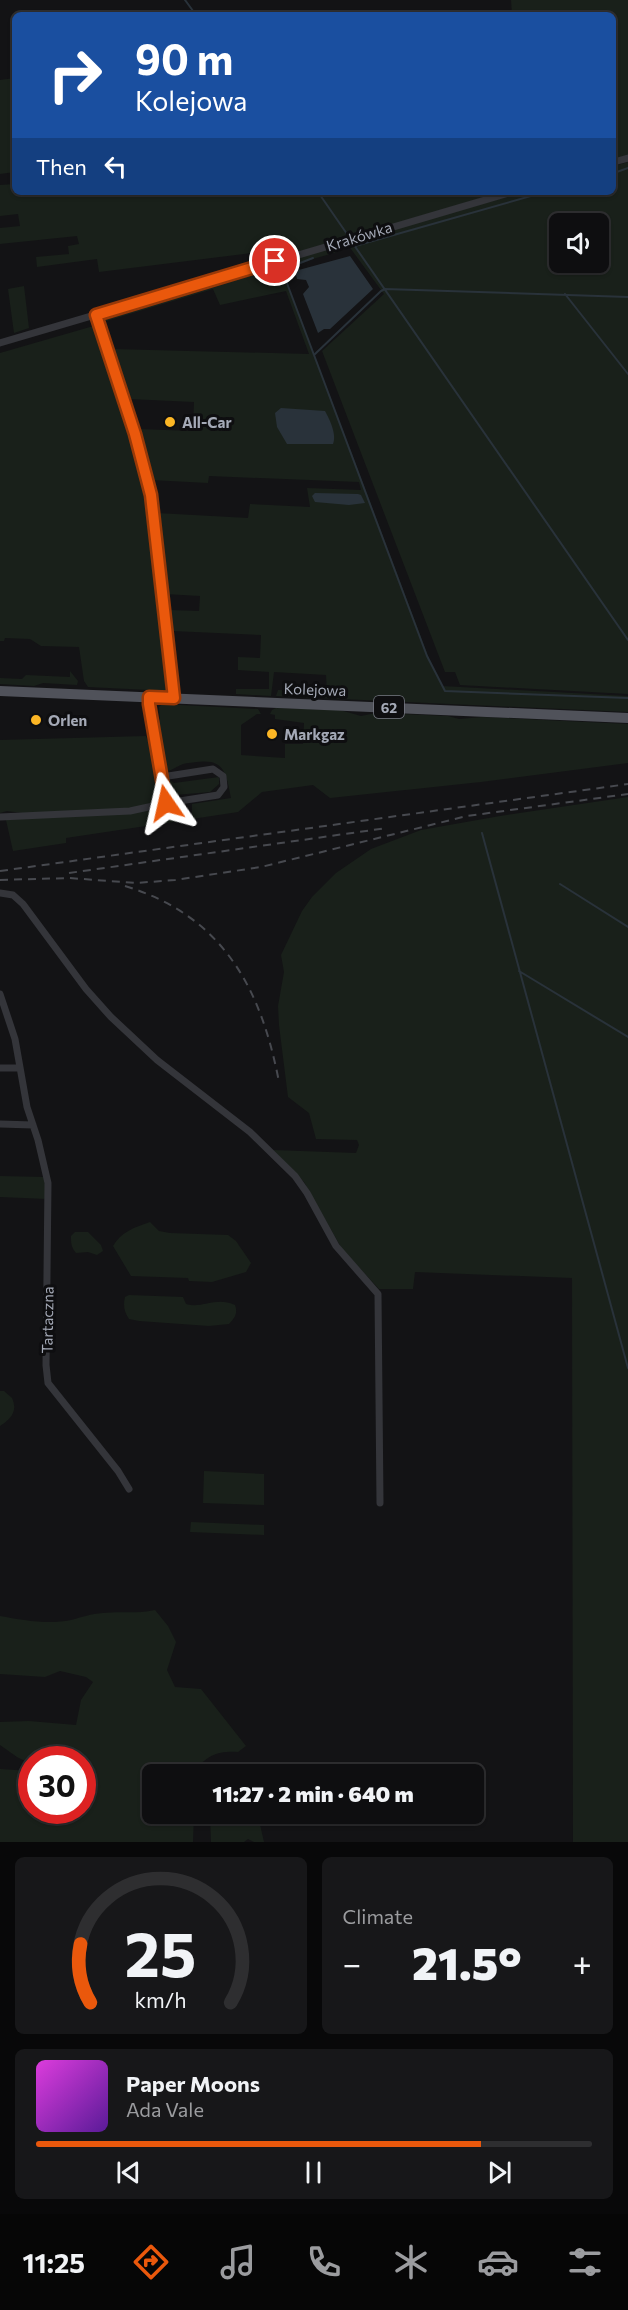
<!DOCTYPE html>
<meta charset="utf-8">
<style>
:root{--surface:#0e0e10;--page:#171719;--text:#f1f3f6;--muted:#9b9c9f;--line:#2e2e30;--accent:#ea580c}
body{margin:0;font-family:Commissioner,sans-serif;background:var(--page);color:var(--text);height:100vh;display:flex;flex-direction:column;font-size:22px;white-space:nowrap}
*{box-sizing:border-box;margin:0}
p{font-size:20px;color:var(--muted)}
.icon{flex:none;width:33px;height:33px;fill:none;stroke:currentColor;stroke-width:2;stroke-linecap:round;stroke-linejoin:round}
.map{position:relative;height:1842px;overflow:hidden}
.panel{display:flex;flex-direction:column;gap:15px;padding:15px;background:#080809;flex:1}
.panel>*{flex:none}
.hud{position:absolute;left:12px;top:12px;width:604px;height:183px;border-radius:9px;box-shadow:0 2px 4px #0004,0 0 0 2px var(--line);background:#1a4fa0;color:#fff;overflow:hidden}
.tools{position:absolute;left:549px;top:213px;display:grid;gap:12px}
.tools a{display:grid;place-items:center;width:60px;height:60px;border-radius:9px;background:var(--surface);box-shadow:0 2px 4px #0004,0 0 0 2px var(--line);font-size:30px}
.speed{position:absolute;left:18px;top:1746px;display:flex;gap:12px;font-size:30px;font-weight:700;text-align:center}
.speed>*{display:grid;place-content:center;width:78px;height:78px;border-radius:50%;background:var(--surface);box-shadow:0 2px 4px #0004,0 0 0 2px var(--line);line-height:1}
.speed .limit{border:9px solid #d22;background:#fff;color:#111}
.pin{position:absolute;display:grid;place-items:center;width:51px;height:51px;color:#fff;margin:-26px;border:3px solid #fff;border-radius:50%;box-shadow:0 2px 6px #0007}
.me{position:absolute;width:66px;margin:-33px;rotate:349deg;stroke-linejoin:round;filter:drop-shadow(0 0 4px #0008)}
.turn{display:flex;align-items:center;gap:21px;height:126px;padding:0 24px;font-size:27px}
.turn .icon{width:78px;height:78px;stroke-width:2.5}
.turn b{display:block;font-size:42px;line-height:51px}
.then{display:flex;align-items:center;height:57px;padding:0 24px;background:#0003;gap:12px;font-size:22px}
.big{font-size:45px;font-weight:800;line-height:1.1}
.panel .card{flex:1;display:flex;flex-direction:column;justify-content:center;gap:9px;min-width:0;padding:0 21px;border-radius:9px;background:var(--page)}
.panel .dial{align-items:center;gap:0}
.dial svg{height:156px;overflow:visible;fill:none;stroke:var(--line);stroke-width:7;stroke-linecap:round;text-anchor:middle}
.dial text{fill:var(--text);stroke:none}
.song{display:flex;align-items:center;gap:18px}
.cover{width:72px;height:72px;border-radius:9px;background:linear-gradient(135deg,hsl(300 70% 55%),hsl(270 70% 35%))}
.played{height:6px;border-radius:3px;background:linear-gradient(90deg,var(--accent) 80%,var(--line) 80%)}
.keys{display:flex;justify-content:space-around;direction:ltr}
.heat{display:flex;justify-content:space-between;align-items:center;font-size:33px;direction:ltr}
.panel .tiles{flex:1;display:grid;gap:15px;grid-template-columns:1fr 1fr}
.card:last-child{grid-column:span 2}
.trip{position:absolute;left:142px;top:1764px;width:342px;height:60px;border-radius:9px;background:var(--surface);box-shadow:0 2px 4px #0004,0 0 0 2px var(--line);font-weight:800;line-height:60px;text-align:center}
.tabs{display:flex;height:96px;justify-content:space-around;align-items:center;background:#060606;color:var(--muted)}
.tabs .icon{width:42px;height:42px}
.tabs .active{color:var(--accent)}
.tabs b{font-size:27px;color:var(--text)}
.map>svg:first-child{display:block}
</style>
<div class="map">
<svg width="628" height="1842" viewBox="0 0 628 1842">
<rect width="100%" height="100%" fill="#131315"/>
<path fill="#19201a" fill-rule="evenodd" d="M511,0H628V155L614,159V15H512Z
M15,78V172L0,174V80Z
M628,162V694L460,685L455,672H445L322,351L384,294L348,245L350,242L523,192H614V166ZM560,224H598V262H560Z
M15,184V192H502L278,258L268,251L99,272L97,259L37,267L36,257L69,254L68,246L79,244L77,236L0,244V228L20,226L18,214L0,216V185Z
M334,247L341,251L284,267L289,287L430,661L442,686L628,696V712L276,696L278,690L327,691L326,675L274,672L271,696L236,694V689H269V672L238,670V657L260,658L261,635L172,631L169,610L199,611L200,596L165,594L157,513L248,518L250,504L310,507L307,488L361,490L359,482L209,476L208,483L151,480L138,429L193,431L194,402L129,399L112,349L309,354L286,291L220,305L213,289L103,322V318L111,316L110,314Z
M24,286L29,328L14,333L8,289Z
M97,325L149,497L171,689L169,691L88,687L84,681L79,647L41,646L30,639L5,638L4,641H0V353Z
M70,671L78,681L77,685L43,683L34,686L0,684V678L22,679L26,675L70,677Z
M162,704L258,709L261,714H257L241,725V755L285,758V744H303L304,723L275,719V715L270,714L272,710L276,708L340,710L361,716L376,713L448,716L459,719L483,717L628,724V763L481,782L330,798L313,785L262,792L238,812L192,819V804L231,798C225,764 221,757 183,764C177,766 172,771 166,771L163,765L157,723L160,719L159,707Z
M146,736L153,754L159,789L156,793L157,804L133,809L23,813L7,811L0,813V740Z
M219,777V784L210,792L175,795C169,793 167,788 167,781L170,780L174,783Z
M628,797V1842H573L572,1278L415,1272L413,1289H379L342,1249L304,1182L273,1150L356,1153L359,1145L357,1140L316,1139L309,1113L288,1097L279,1025L278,1006L284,972L281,955L302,911L312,897L336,873L371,849L421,830L500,816Z
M168,807H184L186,820L66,838V843L13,851L6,820L8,818Z
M0,1176L44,1177L47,1199L0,1197Z
M150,1222L159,1231L170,1233L228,1235L236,1241L251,1263L246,1272L212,1282L189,1281L188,1278L131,1276L113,1246C121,1232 135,1227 150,1222Z
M75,1232H88L101,1245L103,1251L97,1255L88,1252L76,1253C71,1247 71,1243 71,1236Z
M129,1295L183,1297L186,1304C202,1309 216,1296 235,1305C238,1313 235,1318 229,1324L209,1326L139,1321L129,1319C124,1312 123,1305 125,1297Z
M4,1391L12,1398C18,1411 11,1419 0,1426V1391Z
M204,1471L264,1474V1505L203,1503Z
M191,1522L264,1525V1535L190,1532Z
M155,1610L168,1626L176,1642L167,1670L175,1687L201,1689L246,1746L238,1752C217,1751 208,1755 193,1772V1774H153V1814H194L193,1842H0V1769L31,1771L32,1810H82V1760H32L31,1764L17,1757L0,1745V1722L29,1721L76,1725L81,1700L93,1682L86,1677L60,1671L45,1677L0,1674V1616C23,1620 48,1625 71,1620C82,1617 91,1614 103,1613C121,1611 137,1614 155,1610Z
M210,1814H241L242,1820L251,1814L258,1816L264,1842H254L248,1839L244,1842H211Z"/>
<path fill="#29323a" d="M350,256L373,289L330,329H324L318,333L303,294L309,287L306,280L297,279L295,271Z
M281,408L325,411C330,420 337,435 333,444H287L277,427L275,413Z
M315,493L358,494L361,495L365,503L349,505L315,502L312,496Z"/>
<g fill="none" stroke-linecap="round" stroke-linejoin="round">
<path stroke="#29323a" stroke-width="2" d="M185,0L196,15
M614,173L628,168
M318,192L347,234
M354,245L628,640
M355,246L545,192
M313,258L282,270L314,355L381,291L385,289L628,297
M565,294L628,374
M314,355L427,656L445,691L628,698
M482,833L628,1368
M560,884L628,927
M519,971L628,1037"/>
<path stroke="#34353a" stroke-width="7" d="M614,162L628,158
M96,315L135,434L151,495L174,698
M0,343L512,192
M162,777L167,803
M0,817L130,811L167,803L218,795L224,787L223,776L213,769L162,777L149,697
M0,893L13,895L23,904L86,989L111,1017L157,1060L250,1132L295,1176L307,1193L336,1246L378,1294L380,1503
M0,994L15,1039L27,1107L38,1140L48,1183L46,1365L48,1383L118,1471L129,1489
M0,1068H20
M0,1124L33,1125"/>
<path stroke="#50525a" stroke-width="10" d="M0,691L628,718"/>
<path stroke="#47494f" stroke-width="2" stroke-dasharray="8 6" stroke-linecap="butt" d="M0,871L628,784
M69,873L387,828
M0,880L69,878L136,883L175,880L261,867L467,816L628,794
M125,886C223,916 261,988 279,1082"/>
</g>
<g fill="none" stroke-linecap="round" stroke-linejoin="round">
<defs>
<path id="route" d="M166,803L149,704V697L174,698L151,495L135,434L96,315L275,261"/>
</defs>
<use href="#route" stroke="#983908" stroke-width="15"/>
<use href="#route" stroke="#ea580c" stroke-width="10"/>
</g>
<g fill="#fcb625" stroke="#0e0e10" stroke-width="2">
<circle cx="170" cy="422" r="6"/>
<circle cx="36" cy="720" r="6"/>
<circle cx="272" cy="734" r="6"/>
</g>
<g text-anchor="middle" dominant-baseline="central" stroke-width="6" stroke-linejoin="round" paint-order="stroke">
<rect fill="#0e0e10" stroke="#777a84" stroke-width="1.5" x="374" y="696" width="30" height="22" rx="4.5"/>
<g font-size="14" font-weight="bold" fill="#a4a9b6">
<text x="389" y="707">62</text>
</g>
<g font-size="15" fill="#a4a9b6" stroke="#0e0e10">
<text transform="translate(359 236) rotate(-17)">Krakówka</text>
<text transform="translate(315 689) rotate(2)">Kolejowa</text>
<text transform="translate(47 1320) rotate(-89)">Tartaczna</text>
</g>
<g font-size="15" font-weight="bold" fill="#a4a9b6" stroke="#0e0e10" text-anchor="start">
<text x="182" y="422">All-Car</text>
<text x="48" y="720">Orlen</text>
<text x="284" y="734">Markgaz</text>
</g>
</g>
</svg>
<div class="tools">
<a><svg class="icon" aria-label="sound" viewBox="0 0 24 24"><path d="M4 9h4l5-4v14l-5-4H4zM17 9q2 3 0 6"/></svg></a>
</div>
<div class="speed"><div class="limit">30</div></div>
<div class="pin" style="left:275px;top:261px;background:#d93025"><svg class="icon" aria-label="arrive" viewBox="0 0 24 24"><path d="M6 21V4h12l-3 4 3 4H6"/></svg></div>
<svg class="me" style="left:166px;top:803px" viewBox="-20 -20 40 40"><path d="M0-17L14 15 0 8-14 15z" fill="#ea580c" stroke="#fff" stroke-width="4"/></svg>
<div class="trip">11:27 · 2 min · 640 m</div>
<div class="hud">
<div class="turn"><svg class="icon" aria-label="right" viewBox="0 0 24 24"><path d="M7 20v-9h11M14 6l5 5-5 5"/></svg><div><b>90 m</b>Kolejowa</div></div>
<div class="then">Then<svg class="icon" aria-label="left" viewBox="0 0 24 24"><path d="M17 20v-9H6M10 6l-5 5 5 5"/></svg></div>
</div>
</div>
<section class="panel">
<div class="tiles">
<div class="card dial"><svg viewBox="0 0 100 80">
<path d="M14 69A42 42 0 1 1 86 69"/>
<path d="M14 69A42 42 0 0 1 9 39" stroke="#ea580c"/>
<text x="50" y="56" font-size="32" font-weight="700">25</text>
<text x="50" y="72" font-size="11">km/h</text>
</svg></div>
<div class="card"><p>Climate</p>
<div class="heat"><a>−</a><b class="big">21.5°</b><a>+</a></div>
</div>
<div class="card">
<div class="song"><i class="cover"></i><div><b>Paper Moons</b><p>Ada Vale</p></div></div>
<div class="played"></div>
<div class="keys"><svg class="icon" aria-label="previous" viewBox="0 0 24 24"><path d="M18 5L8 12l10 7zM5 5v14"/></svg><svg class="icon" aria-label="pause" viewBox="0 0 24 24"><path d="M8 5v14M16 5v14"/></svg><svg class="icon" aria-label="next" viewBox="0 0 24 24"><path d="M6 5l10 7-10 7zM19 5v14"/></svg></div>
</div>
</div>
</section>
<nav class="tabs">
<b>11:25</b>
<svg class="icon active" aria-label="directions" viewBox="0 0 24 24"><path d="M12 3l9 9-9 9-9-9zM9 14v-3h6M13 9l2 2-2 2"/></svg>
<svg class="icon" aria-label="music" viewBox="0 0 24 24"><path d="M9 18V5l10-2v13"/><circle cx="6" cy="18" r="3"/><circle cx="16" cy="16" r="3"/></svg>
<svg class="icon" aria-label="phone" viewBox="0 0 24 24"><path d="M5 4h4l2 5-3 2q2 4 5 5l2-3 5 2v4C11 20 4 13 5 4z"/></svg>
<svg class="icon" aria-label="climate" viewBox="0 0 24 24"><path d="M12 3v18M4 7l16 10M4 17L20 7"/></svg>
<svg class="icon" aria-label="car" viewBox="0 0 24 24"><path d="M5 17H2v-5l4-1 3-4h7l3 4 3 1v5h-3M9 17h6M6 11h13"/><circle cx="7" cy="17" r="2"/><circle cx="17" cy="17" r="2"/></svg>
<svg class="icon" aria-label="filters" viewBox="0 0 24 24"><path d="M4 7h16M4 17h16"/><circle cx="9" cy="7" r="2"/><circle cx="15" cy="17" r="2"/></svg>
</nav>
